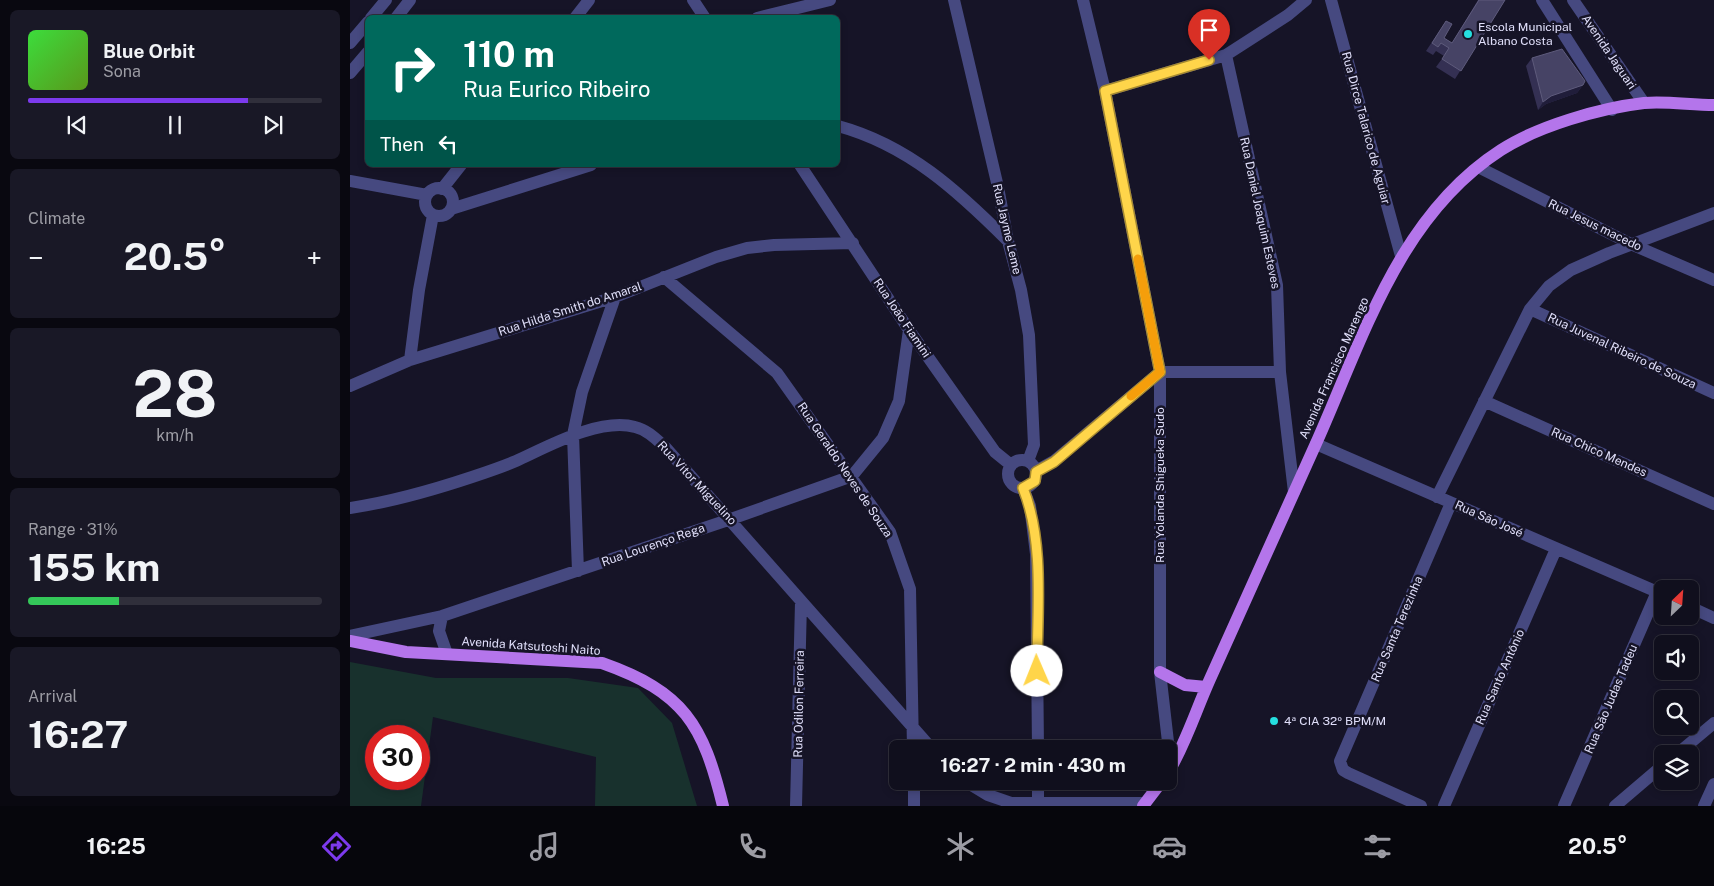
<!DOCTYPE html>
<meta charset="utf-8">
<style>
:root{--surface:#100f1d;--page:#191826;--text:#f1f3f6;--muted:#9c9ca4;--line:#302f3b;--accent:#7c3aed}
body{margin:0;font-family:"Public Sans",sans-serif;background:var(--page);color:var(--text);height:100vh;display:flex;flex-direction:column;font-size:19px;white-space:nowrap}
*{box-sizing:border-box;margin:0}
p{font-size:16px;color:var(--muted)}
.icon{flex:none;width:28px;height:28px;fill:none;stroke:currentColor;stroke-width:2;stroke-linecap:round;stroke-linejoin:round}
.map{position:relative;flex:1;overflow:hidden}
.sheet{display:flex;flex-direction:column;gap:10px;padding:10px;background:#090810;width:350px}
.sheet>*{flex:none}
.guide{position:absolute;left:15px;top:15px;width:475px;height:152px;border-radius:8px;box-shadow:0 2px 8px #0003,0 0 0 1px var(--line);background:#00695c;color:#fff;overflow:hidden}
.needle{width:32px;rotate:25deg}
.fabs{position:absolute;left:1304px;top:580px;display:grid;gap:10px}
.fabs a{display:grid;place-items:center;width:45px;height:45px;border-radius:8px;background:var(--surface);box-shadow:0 2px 8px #0003,0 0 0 1px var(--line);font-size:25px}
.speed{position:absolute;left:15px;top:725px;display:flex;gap:10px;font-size:25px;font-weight:700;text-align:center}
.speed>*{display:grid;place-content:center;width:65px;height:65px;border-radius:50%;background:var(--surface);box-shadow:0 2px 8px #0003,0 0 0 1px var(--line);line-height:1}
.speed .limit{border:8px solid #d22;background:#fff;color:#111}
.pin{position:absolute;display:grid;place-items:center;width:42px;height:42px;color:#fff;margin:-51px -21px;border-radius:50% 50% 50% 0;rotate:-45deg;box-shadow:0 0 5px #0007}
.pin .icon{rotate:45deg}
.me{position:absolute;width:55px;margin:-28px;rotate:359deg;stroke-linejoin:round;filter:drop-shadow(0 0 4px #0008)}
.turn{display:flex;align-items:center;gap:18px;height:105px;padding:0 15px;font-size:22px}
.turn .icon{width:65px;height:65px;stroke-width:2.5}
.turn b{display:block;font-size:35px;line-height:42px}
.then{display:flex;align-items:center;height:48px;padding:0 15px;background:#0003;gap:10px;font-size:19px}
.big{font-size:38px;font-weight:700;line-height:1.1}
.sheet .tile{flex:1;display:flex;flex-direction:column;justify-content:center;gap:8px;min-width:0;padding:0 18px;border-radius:8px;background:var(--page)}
.sheet .dial{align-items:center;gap:0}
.dial b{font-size:65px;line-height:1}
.song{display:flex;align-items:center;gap:15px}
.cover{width:60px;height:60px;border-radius:8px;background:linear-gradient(135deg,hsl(120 70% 55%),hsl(90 70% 35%))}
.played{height:5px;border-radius:2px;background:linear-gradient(90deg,var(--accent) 75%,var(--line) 75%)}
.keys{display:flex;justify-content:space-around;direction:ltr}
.heat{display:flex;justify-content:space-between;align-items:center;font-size:28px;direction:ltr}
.charge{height:8px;border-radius:4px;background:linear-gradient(90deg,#34c759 31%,var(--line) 0)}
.trip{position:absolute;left:539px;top:740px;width:288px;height:50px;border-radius:8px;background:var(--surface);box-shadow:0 2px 8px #0003,0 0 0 1px var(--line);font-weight:700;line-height:50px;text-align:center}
.menu{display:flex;height:80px;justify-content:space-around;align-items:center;background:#06060c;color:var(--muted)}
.menu .icon{width:35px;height:35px}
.menu .on{color:var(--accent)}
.menu b{font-size:22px;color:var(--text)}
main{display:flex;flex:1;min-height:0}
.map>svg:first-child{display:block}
</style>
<main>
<section class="sheet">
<div class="tile">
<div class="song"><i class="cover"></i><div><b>Blue Orbit</b><p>Sona</p></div></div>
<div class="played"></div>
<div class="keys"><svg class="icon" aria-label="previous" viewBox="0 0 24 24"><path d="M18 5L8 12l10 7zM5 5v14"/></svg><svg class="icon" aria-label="pause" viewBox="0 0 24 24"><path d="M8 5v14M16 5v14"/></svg><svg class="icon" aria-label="next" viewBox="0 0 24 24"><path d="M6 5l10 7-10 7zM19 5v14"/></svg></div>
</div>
<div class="tile"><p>Climate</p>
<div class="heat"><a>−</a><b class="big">20.5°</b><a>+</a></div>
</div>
<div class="tile dial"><b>28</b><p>km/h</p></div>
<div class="tile"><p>Range · 31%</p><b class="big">155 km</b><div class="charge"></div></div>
<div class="tile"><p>Arrival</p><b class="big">16:27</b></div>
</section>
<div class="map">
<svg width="1364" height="806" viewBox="0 0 1364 806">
<rect width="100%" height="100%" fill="#161427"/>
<path fill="#18312d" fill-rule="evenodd" d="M0,662L86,678H218L288,688L322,723L347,806H245L246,757L83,717L71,806H0ZM26,736H69V779H26Z"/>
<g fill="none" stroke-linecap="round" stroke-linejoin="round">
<path stroke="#464980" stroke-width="12" d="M343,0L355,18
M604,0L648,187L658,241L671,290L679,335L684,445L678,461
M733,0L755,91L810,372V672L821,768
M981,0L1051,256
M1192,0L1262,110
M1223,0L1294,103
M21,18L36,0
M46,18L60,0
M225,18L239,0
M407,18L480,0
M0,43L18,22
M876,55L927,285L930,372L944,492
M0,73L18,52
M755,91L876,55L938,15L956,0
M488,126C558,145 608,191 658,241
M450,165L559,330L645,452L661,465
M1128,167L1283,245L1364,280
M0,181L77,195
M75 202a14 14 0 1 1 28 0a14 14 0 1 1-28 0Z
M92,189L111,165
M101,209L241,165
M314,277L427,373L540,532L560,589L563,749
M1180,309L1364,393
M60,360L69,290L83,215
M0,386L60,360L265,297L366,257L397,248L424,245L503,243
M1134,401L1364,504
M966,444L1312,594
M658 474a14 14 0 1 1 28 0a14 14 0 1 1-28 0Z
M686,471L704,461L810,372H930
M673,488L680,506L686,554L688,749
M1087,497L1180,309L1199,286L1221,270L1259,253L1364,213
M0,508C41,502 83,490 122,477C137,472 152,467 166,461C197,447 250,417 285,427C298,430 307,440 316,448L582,749
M228,571L223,435L232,392L265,297
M1340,607L1364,618
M92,616L89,631L97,654
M0,636L92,616L381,519L502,476L533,438L549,401L559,330
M1327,754L1364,723
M564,781V806
M615,781L638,795L661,803H795
M688,781V806
M446,806L451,602
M1071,806L998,773L993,770L990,761L1101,503
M1094,806L1206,549
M1214,806L1307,592
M1265,806L1312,766
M1354,806L1364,784"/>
<path stroke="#b475eb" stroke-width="12" d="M0,641L56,652L252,663C334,692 353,724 373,806
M810,672L835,685L856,687
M818,773C835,745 846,710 860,679C896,599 932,519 968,439C1014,335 1050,215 1151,150C1188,126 1250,108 1294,103C1316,101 1341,105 1364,105
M793,806L812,781"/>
</g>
<path fill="#343053" d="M1128,0H1155L1105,79L1086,67L1094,56L1086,51L1083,55L1076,51L1096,21L1094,38L1102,43Z
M1182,58L1233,85L1227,93L1196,104L1188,110L1176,66Z"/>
<path fill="#201d3a" d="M1233,85L1227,93L1196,104L1188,110L1193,102L1201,96Z"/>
<path fill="#464365" stroke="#5e5b7c" d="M1129,0H1155L1111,71L1092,59L1099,48L1091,43L1088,47L1082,43L1096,21L1102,24L1094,38L1102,43Z
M1212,49L1235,81L1233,85L1201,96L1193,102L1182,58Z"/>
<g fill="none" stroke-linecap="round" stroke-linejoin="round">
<defs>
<path id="route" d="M687,671C687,612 695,543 673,488L685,481L686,472L704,462L810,372L755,91L859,60"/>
</defs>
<use href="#route" stroke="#a68a30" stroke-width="12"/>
<use href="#route" stroke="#ffd54a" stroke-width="9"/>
<path stroke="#f59e0b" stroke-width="9" d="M781,396L810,372L788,259"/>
</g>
<g fill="#25dfe0" stroke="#161427" stroke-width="2">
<circle cx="1118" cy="34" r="5"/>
<circle cx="924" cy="721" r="5"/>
</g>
<g text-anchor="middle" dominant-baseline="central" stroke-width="5" stroke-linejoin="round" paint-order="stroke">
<g font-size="12" fill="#e0dffa" stroke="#161427" text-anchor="start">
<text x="1128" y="27">Escola Municipal<tspan x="1128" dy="14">Albano Costa</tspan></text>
<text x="934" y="721">4ª CIA 32º BPM/M</text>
</g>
<g font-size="12" fill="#e0dffa" stroke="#161427">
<text transform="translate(1259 52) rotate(56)">Avenida Jaguari</text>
<text transform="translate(1016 128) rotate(75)">Rua Dirce Talarico de Aguiar</text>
<text transform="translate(910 213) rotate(78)">Rua Daniel Joaquim Esteves</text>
<text transform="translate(1245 225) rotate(26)">Rua Jesus macedo</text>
<text transform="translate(657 229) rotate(77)">Rua Jayme Leme</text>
<text transform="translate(220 309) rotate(-18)">Rua Hilda Smith do Amaral</text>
<text transform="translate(552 318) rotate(56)">Rua João Fiamini</text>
<text transform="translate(1272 351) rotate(25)">Rua Juvenal Ribeiro de Souza</text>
<text transform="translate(984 368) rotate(-66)">Avenida Francisco Marengo</text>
<text transform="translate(1249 452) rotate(24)">Rua Chico Mendes</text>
<text transform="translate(495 470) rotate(56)">Rua Geraldo Neves de Souza</text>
<text transform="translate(347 483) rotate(47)">Rua Vitor Miguelino</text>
<text transform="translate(810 485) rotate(-90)">Rua Yolanda Shigueka Sudo</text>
<text transform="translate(1139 519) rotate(24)">Rua São José</text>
<text transform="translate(303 545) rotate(-19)">Rua Lourenço Rega</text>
<text transform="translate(1047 629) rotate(-67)">Rua Santa Terezinha</text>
<text transform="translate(181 646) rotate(4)">Avenida Katsutoshi Naito</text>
<text transform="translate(1150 677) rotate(-66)">Rua Santo Antônio</text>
<text transform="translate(1261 699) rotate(-67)">Rua São Judas Tadeu</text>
<text transform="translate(449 704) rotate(-89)">Rua Odilon Ferreira</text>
</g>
</g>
</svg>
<div class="fabs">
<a><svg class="needle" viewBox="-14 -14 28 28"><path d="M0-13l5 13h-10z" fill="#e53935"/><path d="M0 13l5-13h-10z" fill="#9c9ca4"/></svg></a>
<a><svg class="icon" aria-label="sound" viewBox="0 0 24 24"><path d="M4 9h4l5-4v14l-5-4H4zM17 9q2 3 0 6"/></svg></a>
<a><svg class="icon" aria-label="search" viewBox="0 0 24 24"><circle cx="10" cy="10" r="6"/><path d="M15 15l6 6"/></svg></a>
<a><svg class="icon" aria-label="layers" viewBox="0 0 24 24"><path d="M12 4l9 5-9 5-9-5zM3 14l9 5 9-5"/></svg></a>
</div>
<div class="speed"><div class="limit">30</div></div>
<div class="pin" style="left:859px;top:60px;background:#d93025"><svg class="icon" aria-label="arrive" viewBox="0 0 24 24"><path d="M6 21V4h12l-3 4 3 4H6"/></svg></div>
<svg class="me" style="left:687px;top:671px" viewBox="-20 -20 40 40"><circle r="19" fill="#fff"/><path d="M0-13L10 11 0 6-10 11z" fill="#ffd54a"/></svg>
<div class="trip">16:27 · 2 min · 430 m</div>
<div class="guide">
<div class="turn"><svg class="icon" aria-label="right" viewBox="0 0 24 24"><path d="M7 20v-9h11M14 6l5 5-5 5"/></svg><div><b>110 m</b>Rua Eurico Ribeiro</div></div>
<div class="then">Then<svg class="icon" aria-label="left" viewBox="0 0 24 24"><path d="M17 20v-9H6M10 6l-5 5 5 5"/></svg></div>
</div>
</div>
</main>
<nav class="menu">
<b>16:25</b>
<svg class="icon on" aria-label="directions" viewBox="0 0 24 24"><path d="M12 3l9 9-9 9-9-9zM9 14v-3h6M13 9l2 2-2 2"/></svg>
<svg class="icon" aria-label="music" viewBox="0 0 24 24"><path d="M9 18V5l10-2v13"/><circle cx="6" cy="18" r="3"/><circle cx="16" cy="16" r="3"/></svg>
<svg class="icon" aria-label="phone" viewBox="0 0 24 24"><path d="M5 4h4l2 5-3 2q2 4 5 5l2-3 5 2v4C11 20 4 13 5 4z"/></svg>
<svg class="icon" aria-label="climate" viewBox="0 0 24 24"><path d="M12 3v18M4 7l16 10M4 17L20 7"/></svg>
<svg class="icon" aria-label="car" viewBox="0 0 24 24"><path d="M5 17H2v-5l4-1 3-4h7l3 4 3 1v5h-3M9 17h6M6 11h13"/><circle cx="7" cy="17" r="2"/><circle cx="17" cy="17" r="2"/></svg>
<svg class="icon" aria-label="filters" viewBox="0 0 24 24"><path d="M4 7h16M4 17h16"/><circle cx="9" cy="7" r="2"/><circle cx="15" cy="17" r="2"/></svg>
<b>20.5°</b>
</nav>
